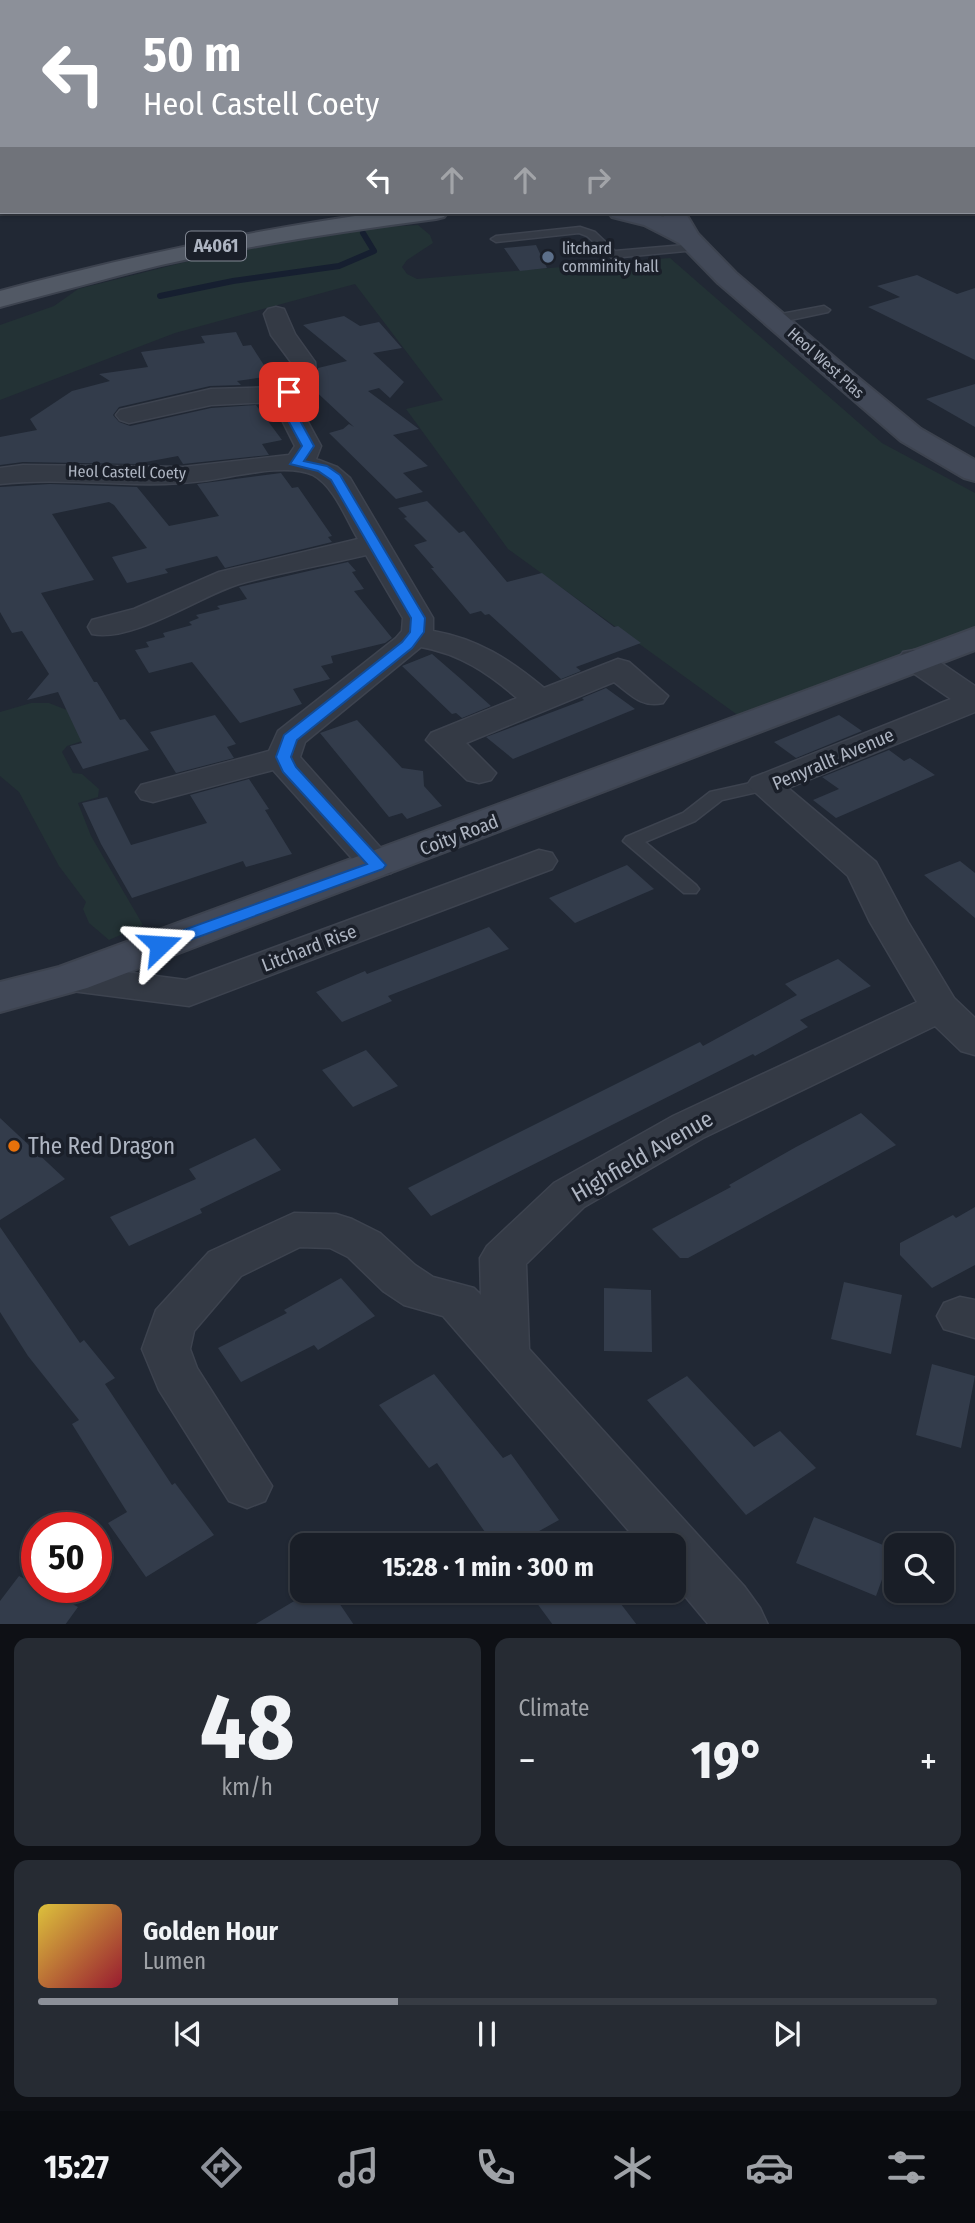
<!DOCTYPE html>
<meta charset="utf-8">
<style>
:root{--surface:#191e27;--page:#262b33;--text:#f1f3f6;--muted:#9fa2a7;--line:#373c44;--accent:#8c9099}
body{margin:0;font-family:"Fira Sans Condensed",sans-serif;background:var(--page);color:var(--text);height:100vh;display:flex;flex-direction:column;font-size:26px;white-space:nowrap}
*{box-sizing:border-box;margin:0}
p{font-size:23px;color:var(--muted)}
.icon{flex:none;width:38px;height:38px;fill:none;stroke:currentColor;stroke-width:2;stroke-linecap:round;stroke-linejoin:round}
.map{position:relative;height:1624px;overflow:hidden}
.panel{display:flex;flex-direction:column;gap:14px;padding:14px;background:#0e1015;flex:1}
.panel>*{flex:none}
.hud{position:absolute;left:0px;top:0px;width:976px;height:214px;box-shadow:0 2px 5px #0004,0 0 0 2px var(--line);background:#8c9099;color:#fff;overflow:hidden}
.tools{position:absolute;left:884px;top:1533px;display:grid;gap:14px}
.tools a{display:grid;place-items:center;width:70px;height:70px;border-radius:14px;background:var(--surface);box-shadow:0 2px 5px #0004,0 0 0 2px var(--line);font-size:35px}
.speed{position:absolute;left:21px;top:1512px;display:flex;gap:14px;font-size:35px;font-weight:700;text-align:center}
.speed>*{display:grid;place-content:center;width:91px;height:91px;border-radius:50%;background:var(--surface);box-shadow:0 2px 5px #0004,0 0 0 2px var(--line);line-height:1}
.speed .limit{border:10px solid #d22;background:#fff;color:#111}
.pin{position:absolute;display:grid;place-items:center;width:60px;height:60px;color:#fff;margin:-30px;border-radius:14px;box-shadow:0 4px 10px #0006}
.me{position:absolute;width:77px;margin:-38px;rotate:70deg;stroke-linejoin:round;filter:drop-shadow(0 0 5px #0008)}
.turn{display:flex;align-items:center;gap:24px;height:147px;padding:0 28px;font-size:32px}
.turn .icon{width:91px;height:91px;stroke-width:2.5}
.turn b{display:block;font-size:49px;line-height:60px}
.lanes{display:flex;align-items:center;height:66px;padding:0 28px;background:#0003;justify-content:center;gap:35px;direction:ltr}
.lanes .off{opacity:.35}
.big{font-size:52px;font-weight:700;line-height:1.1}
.panel .tile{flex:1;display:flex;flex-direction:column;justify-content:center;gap:10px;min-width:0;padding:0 24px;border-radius:14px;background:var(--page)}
.panel .dial{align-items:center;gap:0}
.dial b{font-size:91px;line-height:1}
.song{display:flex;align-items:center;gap:21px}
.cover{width:84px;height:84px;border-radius:10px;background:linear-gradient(135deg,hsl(50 70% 55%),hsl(350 70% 35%))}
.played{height:7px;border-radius:4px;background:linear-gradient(90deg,var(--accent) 40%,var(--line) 40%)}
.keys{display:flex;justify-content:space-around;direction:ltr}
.heat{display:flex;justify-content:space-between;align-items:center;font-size:38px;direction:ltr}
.panel .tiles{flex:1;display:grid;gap:14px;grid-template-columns:1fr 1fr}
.tile:last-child{grid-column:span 2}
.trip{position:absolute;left:290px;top:1533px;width:396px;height:70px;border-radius:14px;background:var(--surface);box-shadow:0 2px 5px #0004,0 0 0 2px var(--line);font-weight:700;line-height:70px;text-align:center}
.menu{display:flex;height:112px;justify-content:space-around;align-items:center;background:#0a0c10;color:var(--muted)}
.menu .icon{width:49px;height:49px}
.menu .active{color:var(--accent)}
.menu b{font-size:32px;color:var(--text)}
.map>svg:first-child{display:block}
</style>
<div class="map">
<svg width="975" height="1625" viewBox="0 0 975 1625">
<rect width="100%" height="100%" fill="#212834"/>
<path fill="#233235" d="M418,225L430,235L433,243L407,260L402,267L407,274L417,279L670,258L882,443L975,493V633L750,724L508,549L406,409L443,400L355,284L175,333L0,400V325L54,306L78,289L217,254L298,237L369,228Z
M31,703H49L72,712L82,741L67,746L62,752L73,773L82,774L99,789L98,797L78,803L91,836L143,925L109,940L89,923L83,909L86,902L59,866L19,792L0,776V712Z"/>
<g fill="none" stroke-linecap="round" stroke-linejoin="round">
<path stroke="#161f30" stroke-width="6" d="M160,296L233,281L339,266L374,251L363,233"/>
</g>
<path fill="#333c4b" d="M536,245L547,268L520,271L504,248Z
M917,275L957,294L975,288V360L868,307L900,297L877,286Z
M344,316L360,326L379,322L402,348L373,353L404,382L390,398L379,388L368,391L419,429L393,435L428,466L403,473L423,492L396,499L329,433L343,429L349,424L354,427L310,386L318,376V368L347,361L303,325Z
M236,332L243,346L251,345L271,376L237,381L241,385L210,386L119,407L113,415L119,422L130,426L211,408L256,405L282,440L262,444L269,455L183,464L178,456L135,464L23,462L0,465V437L37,430L30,419L72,391L110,381L99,374L148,367L141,352L205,343L201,336Z
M975,384V427L926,399Z
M281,473L292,488L298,487L332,536L328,537L332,542L225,568L217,556L165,569L168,573L127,583L112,557L147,548L114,505L109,502L52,514L94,580L41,593L94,682H97L120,720L125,719L149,750L83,769L70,746L82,743L58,692L27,700L49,674L22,631L12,633L0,612V487L50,484L137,487L169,526L219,516L197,484Z
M427,501L459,533L464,531L507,582L542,573L614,627L618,626L641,643L576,667L581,671L561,679L489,614L485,615L481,611L470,614L431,568H434L414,545L427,541L404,518L407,517L398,508Z
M348,562L356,571L352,572L364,589L354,591L392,638L385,643L331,656L333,663L321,666L330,679L293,689L302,704L240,723L192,662L149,673L135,650L149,647L146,642L165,637L163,633L192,625L189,622L199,618L196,615L220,609L217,606L247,599L239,587Z
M432,654L462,680L491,706L462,718L456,713L452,714L402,666Z
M606,688L635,709L513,759L486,737L584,700L582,698Z
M215,715L236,744L227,747L234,758L176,773L150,732Z
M839,715L862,731L796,758L774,742Z
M357,720L402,768L423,771L424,786L442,806L407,819L402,813L389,817L320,733Z
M889,750L904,761L910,758L935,775L836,818L813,800L839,789L822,777Z
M249,779L269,809L265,810L292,854L246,867L243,861L132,898L101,844L82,803L107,797L131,845L207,823L190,795Z
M960,861L975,873V918L924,875Z
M627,865L654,889L575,923L549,898Z
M489,927L509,949L388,996L392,1001L342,1022L316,992L365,971L367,974Z
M838,959L871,986L800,1020L808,1027L755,1056L753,1054L431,1216L408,1188L700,1042L703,1046L797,995L785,984Z
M366,1050L398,1086L353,1107L322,1070Z
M861,1113L896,1145L688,1258H680L652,1229L731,1187L729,1185L796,1147Z
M0,1118L65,1179L0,1220Z
M255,1138L281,1170L200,1209L202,1213L129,1246L110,1217L196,1179L189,1169Z
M975,1207V1265L932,1288L900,1255V1243L953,1215L956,1218Z
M0,1227L80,1343L84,1340L115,1378L105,1384L172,1485L175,1483L214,1535L146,1577L108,1523L127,1512L72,1424L79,1420L28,1356L0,1312Z
M341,1278L375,1316L318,1350L314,1345L241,1382L218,1348L287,1313L284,1310Z
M844,1282L902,1295L891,1354L831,1339Z
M604,1288L651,1290L652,1352L604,1351Z
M932,1364L975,1376L961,1448L916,1435Z
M434,1374L503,1458L511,1454L559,1520L514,1545H494L437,1463L429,1468L379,1405Z
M687,1376L754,1447L780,1431L816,1468L746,1515L647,1400Z
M814,1517L893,1549L876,1596L796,1563Z
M19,1576L78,1607L65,1625H0V1601Z
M311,1591H331L354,1625H254Z
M528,1591H611L637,1625H553Z"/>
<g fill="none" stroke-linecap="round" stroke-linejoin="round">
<defs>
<path id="lane" d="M151,0H162L149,2Z
M891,0H904L906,2H892Z
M580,227L595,232L615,251L696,244L702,247L696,250L612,258L587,236L579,233L496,242L491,239L496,236Z
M824,306L830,310L828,312L776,323L770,319L776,315Z
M764,780L770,781L773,785L770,789L722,800L695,821L645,842L696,885L699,889L696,893H684L623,841L626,837L683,813L710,792Z"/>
<path id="street" d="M112,0H132L111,2Z
M230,0H249L250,2H231Z
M356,0H382L355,2Z
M396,0H413L414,2H397Z
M0,10H2V20H0Z
M0,66H2V76H0Z
M2,130V142L0,143V131Z
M0,193H2V205H0Z
M276,307L284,309L295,334L315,362L316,374L300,394L298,404L321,446L316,459L337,467L350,478L433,618V631C478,639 509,659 544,688L618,659L629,662L668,696L663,703C642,708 631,695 614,682L466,743L496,773L491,780L479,783L467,780L426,740L431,733L517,698C488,673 460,654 421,647L305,742L300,757L396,865L391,873L378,876L365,873L273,770L153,802L141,799L136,792L141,785L269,751L278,731L396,638L402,631L403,618L366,555C324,565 281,572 239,584C200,596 132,643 92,634L88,627L92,620L134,609L219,572L358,539C346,519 334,486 313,475C285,462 231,478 202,481C135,490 67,476 0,484V468L23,465L183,467L289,455L295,446L273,402L211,405L129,423L120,420L116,415L120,410L211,389L279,387L291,373V362L271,335L264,314L268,309Z
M914,650L925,652L975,686V712L788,788L876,862L908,922L954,998L975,1018V1055L961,1051L935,1026L703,1138L584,1207L526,1264L529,1349L744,1586L760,1608L768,1625H709L674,1583V1545H641L443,1316L404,1305L383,1291L348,1257L330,1248L300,1247L241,1276L194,1331L190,1349L197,1368L272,1486L265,1501L247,1508L229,1501L159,1390L142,1349L156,1310L209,1252L294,1213L336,1214L352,1219L380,1233L415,1265L433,1277L474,1288L481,1295L480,1258L487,1246L554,1183L673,1116L917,1002L870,922L848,876L747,785L752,778L951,699L903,666L898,659L903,652Z
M539,850L552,853L557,861L552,869L189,1006L72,991L58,987L53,978L58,969L72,965L186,980Z
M960,1297L975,1300V1338L944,1329L937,1316L944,1303Z"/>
<path id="secondary" d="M520,0H539L540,2H521Z
M608,212H647L664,217L661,212H685L698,234L736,273L855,375L921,429L975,460V481L964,478L901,441L718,283L679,243L644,225L612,217Z
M975,628V650L87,988L0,1012V982L59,967Z"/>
<path id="primary" d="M382,212H448L444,217L436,219C344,231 252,245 161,265C107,278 54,293 0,307V291C126,257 253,230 382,212Z"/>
</defs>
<use href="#lane" stroke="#3d434f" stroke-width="3"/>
<use href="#street" stroke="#3d434f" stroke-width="3"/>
<use href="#secondary" stroke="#3d434f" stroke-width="4"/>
<use href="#primary" stroke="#3d434f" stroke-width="4"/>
<use href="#lane" fill="#343a45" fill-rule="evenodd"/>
<use href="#street" fill="#343a45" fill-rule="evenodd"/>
<use href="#secondary" fill="#424958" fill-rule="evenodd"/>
<use href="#primary" fill="#525965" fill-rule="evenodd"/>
</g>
<path fill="#1a73e8" stroke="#114b97" stroke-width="2" d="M284,389L294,392L291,404L314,446L304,461L327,466L340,475L425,618L424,632L412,648L297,740L291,757L296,767L386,865L383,869L160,951L153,949L151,945L153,941L367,864L283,772L276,757L284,735L402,642L410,632L411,618L331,480L318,471L290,464L302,446L279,404Z"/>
<circle fill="#5c6f8a" stroke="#1a1f29" stroke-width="2.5" cx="548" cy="257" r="7"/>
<circle fill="#e8710a" stroke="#1a1f29" stroke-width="2.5" cx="14" cy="1146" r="7"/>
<g text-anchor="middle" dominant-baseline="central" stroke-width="7" stroke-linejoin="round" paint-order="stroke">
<g font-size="16" fill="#aeb5c2" stroke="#1a1f29" text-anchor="start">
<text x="562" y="248">litchard<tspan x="562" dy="18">comminity hall</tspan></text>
</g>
<g font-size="16" fill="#aeb5c2" stroke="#1a1f29">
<text transform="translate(826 363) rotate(42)">Heol West Plas</text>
<text transform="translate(127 472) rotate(1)">Heol Castell Coety</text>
</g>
<rect fill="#1a1f29" stroke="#828894" stroke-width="2" x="186" y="231.5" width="60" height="29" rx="5"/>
<g font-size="18" font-weight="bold" fill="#aeb5c2">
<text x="216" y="246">A4061</text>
</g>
<g font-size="19" fill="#aeb5c2" stroke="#1a1f29">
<text transform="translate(833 759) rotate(-23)">Penyrallt Avenue</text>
<text transform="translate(459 835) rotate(-21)">Coity Road</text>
<text transform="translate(309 948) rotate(-21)">Litchard Rise</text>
</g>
<g font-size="23" fill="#aeb5c2" stroke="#1a1f29" text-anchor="start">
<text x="28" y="1146">The Red Dragon</text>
</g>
<g font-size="23" fill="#aeb5c2" stroke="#1a1f29">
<text transform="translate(642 1156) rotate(-30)">Highfield Avenue</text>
</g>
</g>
</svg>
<div class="tools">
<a><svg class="icon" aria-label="search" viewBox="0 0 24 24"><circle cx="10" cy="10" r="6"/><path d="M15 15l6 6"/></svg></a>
</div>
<div class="speed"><div class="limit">50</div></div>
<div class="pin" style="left:289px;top:392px;background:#d93025"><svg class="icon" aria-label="arrive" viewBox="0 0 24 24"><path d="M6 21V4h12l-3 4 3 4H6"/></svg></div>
<svg class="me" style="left:160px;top:945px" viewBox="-20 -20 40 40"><path d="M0-17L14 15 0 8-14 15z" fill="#1a73e8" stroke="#fff" stroke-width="4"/></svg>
<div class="trip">15:28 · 1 min · 300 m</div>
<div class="hud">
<div class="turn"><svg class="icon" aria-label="left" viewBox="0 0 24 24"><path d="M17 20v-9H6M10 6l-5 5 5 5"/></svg><div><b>50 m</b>Heol Castell Coety</div></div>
<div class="lanes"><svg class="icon" aria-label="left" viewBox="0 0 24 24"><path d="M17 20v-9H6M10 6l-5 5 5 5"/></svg><svg class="icon off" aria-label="ahead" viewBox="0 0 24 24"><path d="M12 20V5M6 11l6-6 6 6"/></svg><svg class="icon off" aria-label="ahead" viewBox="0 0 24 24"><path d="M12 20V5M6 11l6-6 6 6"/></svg><svg class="icon off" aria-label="right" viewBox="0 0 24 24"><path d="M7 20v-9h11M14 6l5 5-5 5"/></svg></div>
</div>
</div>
<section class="panel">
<div class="tiles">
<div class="tile dial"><b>48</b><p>km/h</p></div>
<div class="tile"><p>Climate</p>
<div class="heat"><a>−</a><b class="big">19°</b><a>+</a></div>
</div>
<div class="tile">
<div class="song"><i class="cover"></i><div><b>Golden Hour</b><p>Lumen</p></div></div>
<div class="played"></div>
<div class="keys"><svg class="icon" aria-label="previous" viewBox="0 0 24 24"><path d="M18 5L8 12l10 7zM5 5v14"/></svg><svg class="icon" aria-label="pause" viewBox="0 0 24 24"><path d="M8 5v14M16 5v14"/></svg><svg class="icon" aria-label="next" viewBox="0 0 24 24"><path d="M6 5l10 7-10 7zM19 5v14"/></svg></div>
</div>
</div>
</section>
<nav class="menu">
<b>15:27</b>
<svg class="icon active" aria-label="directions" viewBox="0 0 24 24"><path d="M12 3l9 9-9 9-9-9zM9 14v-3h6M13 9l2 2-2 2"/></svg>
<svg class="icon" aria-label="music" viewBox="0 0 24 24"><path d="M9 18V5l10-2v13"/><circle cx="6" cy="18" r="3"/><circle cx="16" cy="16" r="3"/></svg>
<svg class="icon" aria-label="phone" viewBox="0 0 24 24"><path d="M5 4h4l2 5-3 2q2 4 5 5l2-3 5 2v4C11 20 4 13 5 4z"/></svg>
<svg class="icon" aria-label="climate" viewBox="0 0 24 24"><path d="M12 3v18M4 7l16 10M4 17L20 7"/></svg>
<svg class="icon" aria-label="car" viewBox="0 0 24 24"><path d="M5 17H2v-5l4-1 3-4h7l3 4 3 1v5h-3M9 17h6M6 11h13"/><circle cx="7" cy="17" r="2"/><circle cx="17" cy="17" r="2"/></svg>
<svg class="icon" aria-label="filters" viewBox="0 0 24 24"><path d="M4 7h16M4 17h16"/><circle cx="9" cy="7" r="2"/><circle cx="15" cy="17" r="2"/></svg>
</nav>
